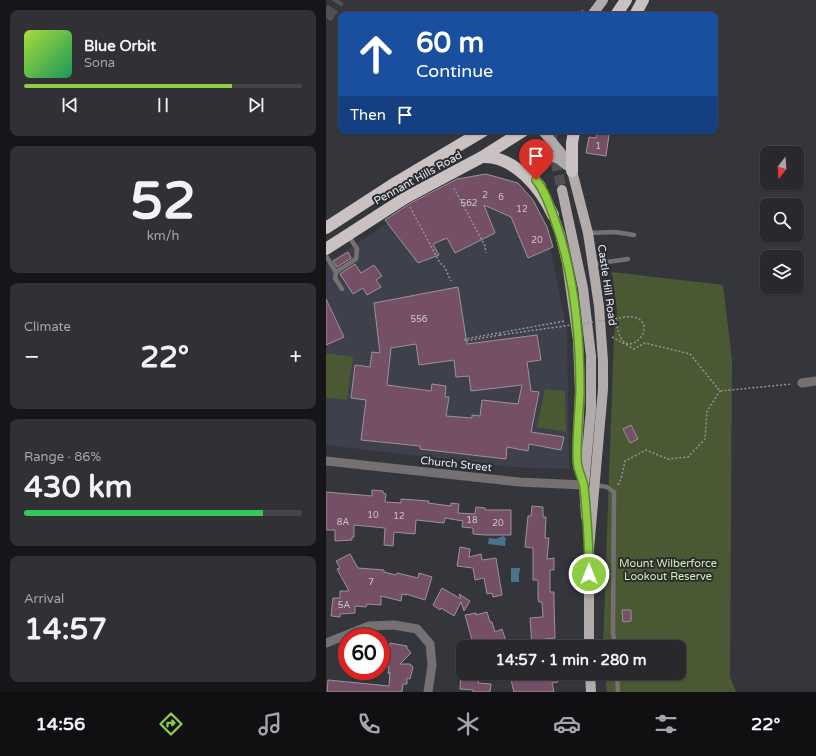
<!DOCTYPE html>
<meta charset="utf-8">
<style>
:root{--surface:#28282d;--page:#303035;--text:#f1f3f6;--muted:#a5a6aa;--line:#444449;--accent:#8ecd43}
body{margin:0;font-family:"Varela Round",sans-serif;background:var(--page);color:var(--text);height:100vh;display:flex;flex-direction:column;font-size:15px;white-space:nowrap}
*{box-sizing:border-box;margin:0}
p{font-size:13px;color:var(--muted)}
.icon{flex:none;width:22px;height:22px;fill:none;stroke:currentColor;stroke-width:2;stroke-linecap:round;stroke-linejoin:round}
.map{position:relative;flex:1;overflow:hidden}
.drawer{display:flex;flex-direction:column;gap:10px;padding:10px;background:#161619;width:326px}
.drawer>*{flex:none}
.guide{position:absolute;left:12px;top:12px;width:380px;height:122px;border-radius:8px;box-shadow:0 1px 3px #0004,0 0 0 1px var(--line);background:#1a4fa0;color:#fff;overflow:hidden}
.needle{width:26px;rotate:197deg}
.tools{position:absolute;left:434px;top:146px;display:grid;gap:8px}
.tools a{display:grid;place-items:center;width:44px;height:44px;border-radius:8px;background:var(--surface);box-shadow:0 1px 3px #0004,0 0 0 1px var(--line);font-size:20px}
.speed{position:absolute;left:12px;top:628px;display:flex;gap:8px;font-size:20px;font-weight:700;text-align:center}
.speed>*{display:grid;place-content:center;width:52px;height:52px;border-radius:50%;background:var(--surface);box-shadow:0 1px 3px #0004,0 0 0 1px var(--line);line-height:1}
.speed .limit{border:6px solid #d22;background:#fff;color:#111}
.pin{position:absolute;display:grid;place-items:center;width:34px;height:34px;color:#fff;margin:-41px -17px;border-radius:50% 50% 50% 0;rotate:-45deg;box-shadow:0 0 4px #0007}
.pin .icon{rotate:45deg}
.me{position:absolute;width:44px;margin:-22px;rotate:0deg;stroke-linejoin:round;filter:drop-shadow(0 0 3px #0008)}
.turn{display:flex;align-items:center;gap:14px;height:84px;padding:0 12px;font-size:18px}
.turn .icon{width:52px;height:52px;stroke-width:2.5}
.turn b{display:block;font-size:28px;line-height:34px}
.then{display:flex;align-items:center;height:38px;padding:0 12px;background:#0003;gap:8px;font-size:15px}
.big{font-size:30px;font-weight:800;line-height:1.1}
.drawer .tile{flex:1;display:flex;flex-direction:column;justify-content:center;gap:6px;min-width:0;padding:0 14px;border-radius:8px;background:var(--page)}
.drawer .dial{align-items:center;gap:0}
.dial b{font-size:52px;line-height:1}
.song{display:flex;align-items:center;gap:12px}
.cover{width:48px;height:48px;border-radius:6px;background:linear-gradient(135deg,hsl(80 70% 55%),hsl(150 70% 35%))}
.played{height:4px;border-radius:2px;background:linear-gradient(90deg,var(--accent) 75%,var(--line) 75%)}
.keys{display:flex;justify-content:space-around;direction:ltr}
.heat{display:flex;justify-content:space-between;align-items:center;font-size:22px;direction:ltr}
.charge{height:6px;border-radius:3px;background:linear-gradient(90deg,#34c759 86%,var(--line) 0)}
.trip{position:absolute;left:130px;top:640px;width:230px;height:40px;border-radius:8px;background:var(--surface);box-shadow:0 1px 3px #0004,0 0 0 1px var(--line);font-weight:800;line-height:40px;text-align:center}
.dock{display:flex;height:64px;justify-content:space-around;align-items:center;background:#101012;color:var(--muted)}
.dock .icon{width:28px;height:28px}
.dock .current{color:var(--accent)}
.dock b{font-size:18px;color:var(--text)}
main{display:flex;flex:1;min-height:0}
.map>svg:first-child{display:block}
</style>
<main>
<section class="drawer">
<div class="tile">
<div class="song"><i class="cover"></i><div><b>Blue Orbit</b><p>Sona</p></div></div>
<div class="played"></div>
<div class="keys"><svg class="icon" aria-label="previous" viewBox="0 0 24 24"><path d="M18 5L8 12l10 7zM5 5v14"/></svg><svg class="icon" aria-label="pause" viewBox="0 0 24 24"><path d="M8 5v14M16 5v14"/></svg><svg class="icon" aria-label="next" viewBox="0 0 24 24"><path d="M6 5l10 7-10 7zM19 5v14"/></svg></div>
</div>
<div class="tile dial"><b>52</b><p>km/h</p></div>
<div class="tile"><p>Climate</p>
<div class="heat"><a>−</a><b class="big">22°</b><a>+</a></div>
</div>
<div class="tile"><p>Range · 86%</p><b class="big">430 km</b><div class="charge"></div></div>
<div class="tile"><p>Arrival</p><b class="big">14:57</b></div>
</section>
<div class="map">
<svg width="490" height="692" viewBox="0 0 490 692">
<rect width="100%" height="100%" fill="#35363c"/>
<path fill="#3e414c" d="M185,184L205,198L221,233L241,331L243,469L189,467L0,445V264L60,224L125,185Z"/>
<path fill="#4a5834" d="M286,272L397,285L406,360L404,677L410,692H281L279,673H353V647H277L288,335L291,312Z
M0,353L27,357L21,400L0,397Z
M219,389L239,391L240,432L211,427Z"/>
<path fill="#4a738b" d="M177,536L180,538L179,546L162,544L163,538L170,539Z
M185,568H194V571L193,572V582H185Z"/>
<path fill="#754f65" stroke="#9a9497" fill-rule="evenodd" d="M271,131L279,132L283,135L280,156L260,153L263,137L270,138Z
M160,174L192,183L207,200L221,227L227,247L202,258L185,217L158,205L169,233L129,253L121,238L107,244L113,255L92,263L59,220L83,204L131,179Z
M22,252L25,258L11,267L7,261Z
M29,264L35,273L48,265L56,276L50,280L55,287L41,295L37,288L27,294L14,274Z
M132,287L141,344L211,335L215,360L201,362L205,391L213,392L205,432L238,437L235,450L203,444L202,451L181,447L180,459L94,449V446L35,440L40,400L25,398L29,365L44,367L46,352L54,353L48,303ZM90,344L93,365L128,360L130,377L143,376L145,391L196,385L192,404L156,400L154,416L146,415V418L120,416L123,397H119L120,386L106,384L105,391L61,385L65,348Z
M0,299L18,337L0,345Z
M305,425L312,439L304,443L297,429Z
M46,490L57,491V493L60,494L59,502L75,503V499L103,501L102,503L125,506V503L133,504L132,513L149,514L150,507L159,508V510H185V535H159L147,534V528L136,527L137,521L119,518L118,523L90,520L89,534L68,532L67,546L58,545L59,528L28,525V537H26V540L9,541V530H0V492L46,496Z
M206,506L217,507V517H220L219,538H223L221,559L228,558V570H224V592H228V602L229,638L219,639V647H206L204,618L217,617L216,602H213L212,598V580H207V548L199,547L202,516H205Z
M134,547L144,549L143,557L155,554L156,560L170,558L176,595L167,597L166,593L161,594L158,578L149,580L147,568L131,566Z
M24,554L32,568L58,570V572L70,575L71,573L92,578L93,573L106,577L99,600L80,594V595L76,594L75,601L55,596V605L41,604L40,607L29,606V613L14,614V617L5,616L7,598H14V591H23L11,569L14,568L10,561Z
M116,588L135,599L133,594L144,601L138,611L135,602L128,616L115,608L114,610L107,605Z
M296,610H305V621L297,622Z
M161,612L164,622H166L169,632L176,629L181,644L178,645V647H148L139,615L150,613V615Z
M64,643L81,646V648L85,653L74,664H84L87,667L84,679L81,678V684H77L76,692H1L2,680L63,686L64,672L62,674L63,666L61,667Z
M135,673H146L145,679L153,680L152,683L165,684L164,692H147V690L134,689Z
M204,673H211V677L231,673L232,682L226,683L228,692H188L185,680L204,676Z"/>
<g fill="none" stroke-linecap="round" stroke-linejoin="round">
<path stroke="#505157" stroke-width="10" stroke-dasharray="10 5" stroke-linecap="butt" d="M226,131V148L236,190"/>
<path stroke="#505157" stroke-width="12" stroke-dasharray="12 6" stroke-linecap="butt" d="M0,18L13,0"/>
<path stroke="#939499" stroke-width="1.5" stroke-dasharray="2 2" stroke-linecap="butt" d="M253,15L257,10
M128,188L159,246L160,253
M84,207L114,263L118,266L125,281
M288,325H291C297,369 337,323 307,317C301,316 295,318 288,319
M174,335L139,341V339L239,321
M286,337L308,349L319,343L364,354L394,391L466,384
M292,485L295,479L299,461L320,450L342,459L362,457L379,439L381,411L394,391"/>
<path stroke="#757172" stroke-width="4.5" d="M262,233L289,232L308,235
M0,256L10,272L30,259L31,249L23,236
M267,264L302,259
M10,272L9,278L16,289
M269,485L281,487L288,492L287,633L289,647
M291,673L292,692"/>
<path stroke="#757172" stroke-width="9" d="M476,383L490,381
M0,461L193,482L258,485
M0,643L43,626L68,625L91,629L104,644L106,665L102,692"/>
<path stroke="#b2abab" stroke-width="10" d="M266,15L277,0
M217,131L235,153L246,171L262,233L273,306L277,361V389L263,549V647
M215,186C212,182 208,179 207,175C201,156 228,150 240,165
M236,190L257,288L265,356V409L258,485L260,517
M225,209L234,234L241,263L252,340L254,392L251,454L252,466L258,485
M264,673L265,692"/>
<path stroke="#cac1c2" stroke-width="12" d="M290,15L300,0
M309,15L317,0
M156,157C188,155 215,189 227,215
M246,171V143L248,131
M0,228L66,185L157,131
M0,249L79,198L156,157L197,131"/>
<path stroke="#939499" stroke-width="1.5" stroke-dasharray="2 2" stroke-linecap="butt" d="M174,335L288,319"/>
</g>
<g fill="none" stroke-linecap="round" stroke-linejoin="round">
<defs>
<path id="route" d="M210,180C219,191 222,202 227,215C248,270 254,332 254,391C253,412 251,433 251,454C251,458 251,463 252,466C253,473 257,480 258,487C261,516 263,545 263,574"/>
</defs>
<use href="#route" stroke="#5c852c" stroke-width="10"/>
<use href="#route" stroke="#8ecd43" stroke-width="7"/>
</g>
<g text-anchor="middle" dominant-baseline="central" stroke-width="4" stroke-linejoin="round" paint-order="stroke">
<g font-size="9" fill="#cdc4cc">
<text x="272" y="146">1</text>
<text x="159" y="195">2</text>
<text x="175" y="197">6</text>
<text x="143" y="203">562</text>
<text x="196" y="209">12</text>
<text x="211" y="240">20</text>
<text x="93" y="319">556</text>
<text x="47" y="515">10</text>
<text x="73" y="516">12</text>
<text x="146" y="520">18</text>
<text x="17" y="522">8A</text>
<text x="172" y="523">20</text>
<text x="45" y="582">7</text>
<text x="18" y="605">5A</text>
</g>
<g font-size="11" fill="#eaebef" stroke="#2b2c31">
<text transform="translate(92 178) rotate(-29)">Pennant Hills Road</text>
<text transform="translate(281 285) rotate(82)">Castle Hill Road</text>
<text transform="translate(130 464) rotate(6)">Church Street</text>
</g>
<g font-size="11" fill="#d5f0af" stroke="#2b2c31">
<text x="342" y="563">Mount Wilberforce<tspan x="342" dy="13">Lookout Reserve</tspan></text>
</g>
</g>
</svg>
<div class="tools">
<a><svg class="needle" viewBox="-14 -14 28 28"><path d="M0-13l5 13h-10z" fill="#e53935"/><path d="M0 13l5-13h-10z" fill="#a5a6aa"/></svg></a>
<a><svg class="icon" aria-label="search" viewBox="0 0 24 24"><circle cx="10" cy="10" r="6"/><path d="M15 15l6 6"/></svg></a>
<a><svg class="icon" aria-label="layers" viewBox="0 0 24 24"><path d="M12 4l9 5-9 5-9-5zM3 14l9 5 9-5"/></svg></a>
</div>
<div class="speed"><div class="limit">60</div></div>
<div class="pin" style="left:210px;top:180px;background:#d93025"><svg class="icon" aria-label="arrive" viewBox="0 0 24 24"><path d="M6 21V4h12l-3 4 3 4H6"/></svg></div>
<svg class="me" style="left:263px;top:574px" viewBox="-20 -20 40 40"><circle r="17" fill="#8ecd43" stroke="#fff" stroke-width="3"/><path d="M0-11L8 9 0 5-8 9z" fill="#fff"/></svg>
<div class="trip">14:57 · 1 min · 280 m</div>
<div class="guide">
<div class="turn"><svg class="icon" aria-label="ahead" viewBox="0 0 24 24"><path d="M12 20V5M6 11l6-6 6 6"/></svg><div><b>60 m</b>Continue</div></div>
<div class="then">Then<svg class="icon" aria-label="arrive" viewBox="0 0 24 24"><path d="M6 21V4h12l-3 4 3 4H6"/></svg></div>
</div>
</div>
</main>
<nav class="dock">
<b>14:56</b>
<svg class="icon current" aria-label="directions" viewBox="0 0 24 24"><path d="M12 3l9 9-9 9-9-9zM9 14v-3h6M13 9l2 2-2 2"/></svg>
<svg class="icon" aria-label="music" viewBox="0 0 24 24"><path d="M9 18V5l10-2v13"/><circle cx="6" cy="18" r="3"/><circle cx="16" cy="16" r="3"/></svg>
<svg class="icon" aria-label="phone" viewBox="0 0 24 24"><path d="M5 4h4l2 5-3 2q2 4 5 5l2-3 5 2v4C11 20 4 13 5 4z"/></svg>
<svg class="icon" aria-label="climate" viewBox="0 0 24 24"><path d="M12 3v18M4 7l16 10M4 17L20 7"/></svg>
<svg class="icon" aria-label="car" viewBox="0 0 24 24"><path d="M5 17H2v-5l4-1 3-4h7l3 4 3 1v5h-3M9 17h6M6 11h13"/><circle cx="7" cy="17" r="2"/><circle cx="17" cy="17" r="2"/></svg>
<svg class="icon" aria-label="filters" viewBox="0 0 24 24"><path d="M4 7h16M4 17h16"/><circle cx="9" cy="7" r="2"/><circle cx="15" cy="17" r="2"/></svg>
<b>22°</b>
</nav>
